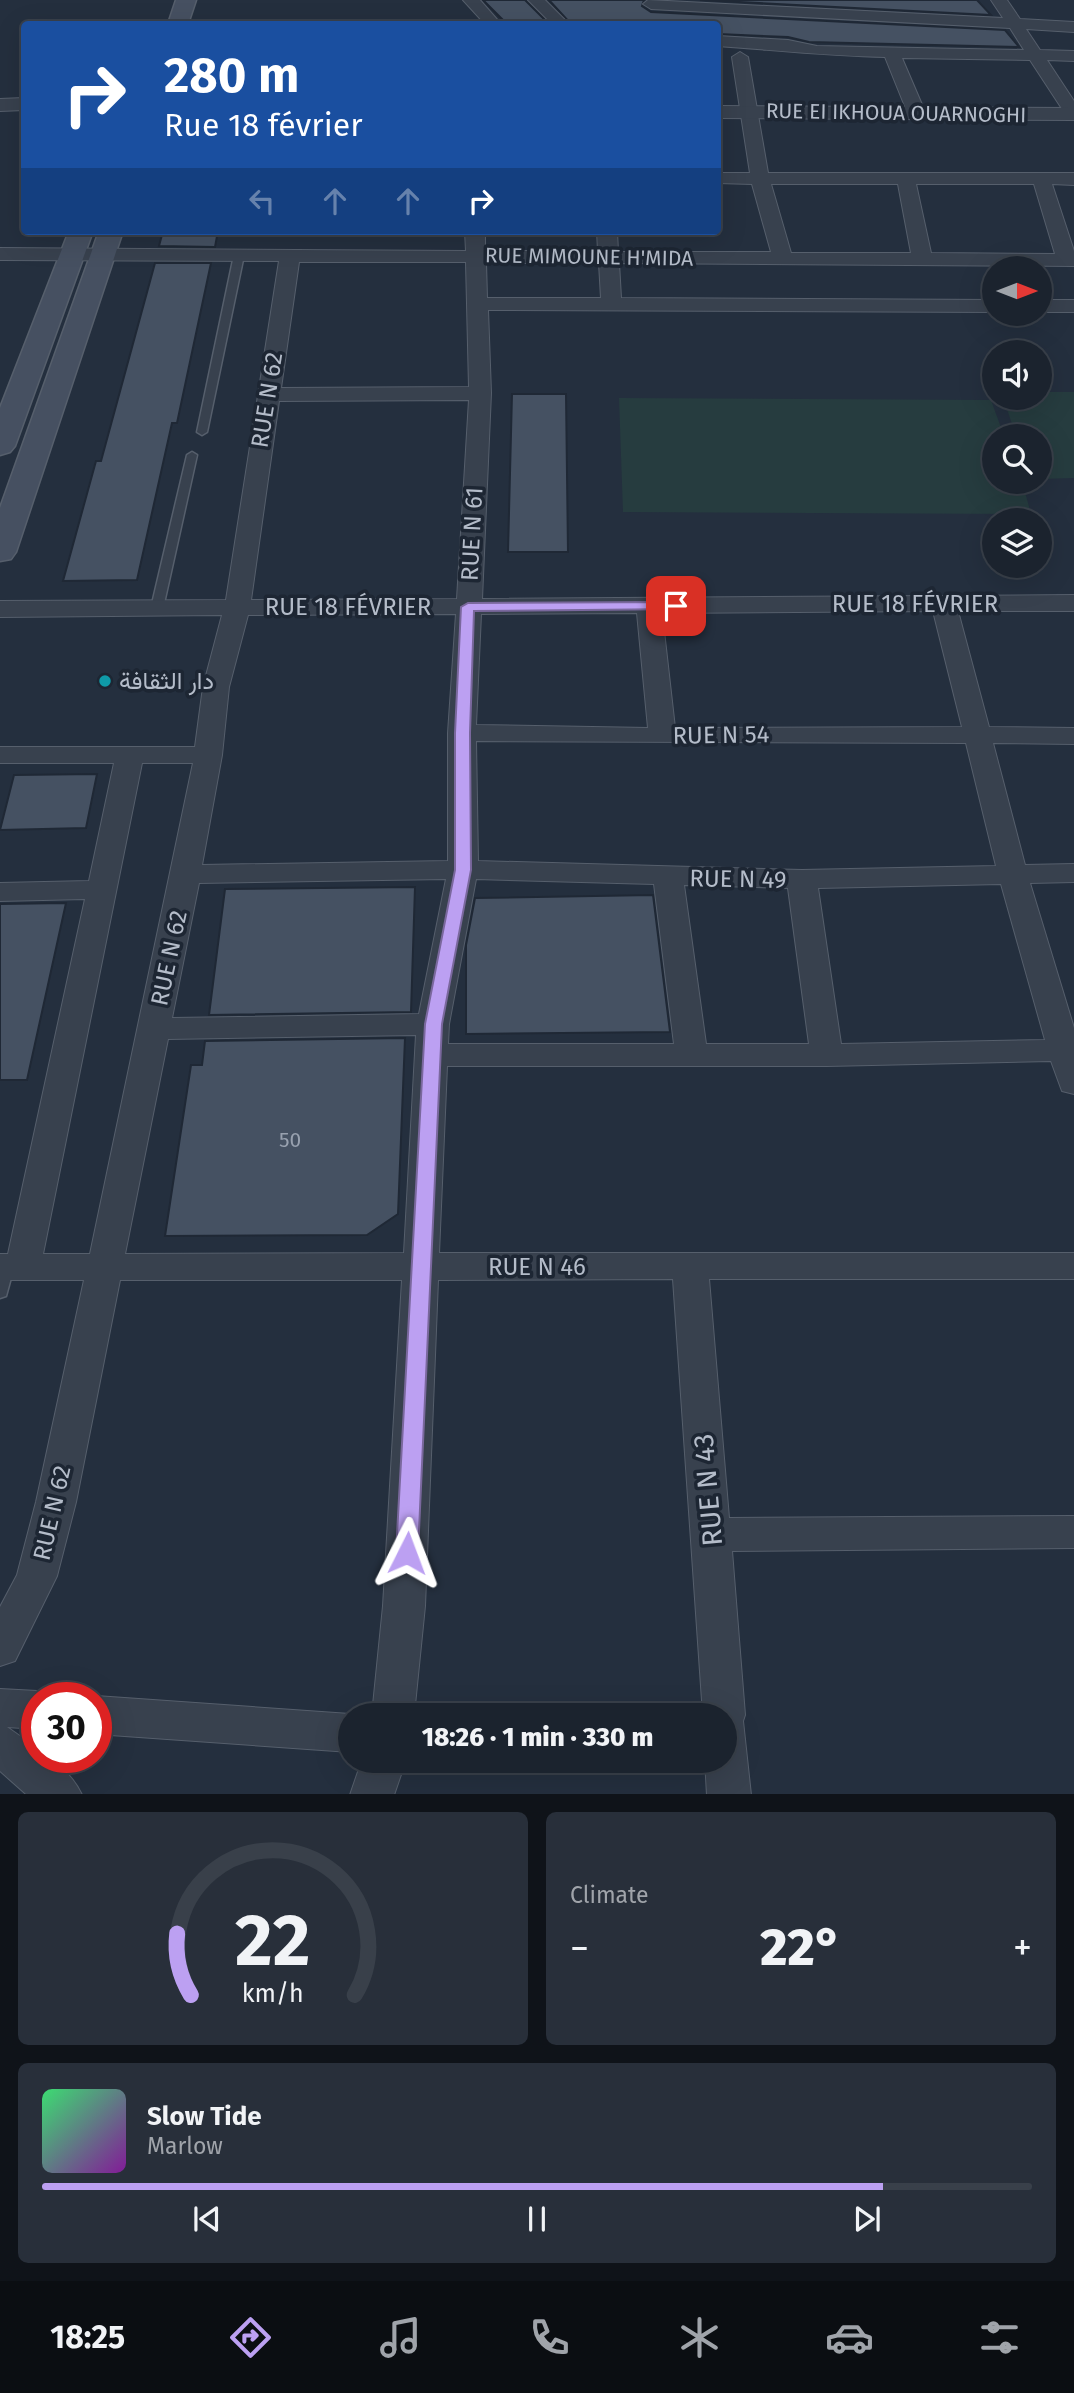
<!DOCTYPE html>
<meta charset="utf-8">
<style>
:root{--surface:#1b232e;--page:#282f3a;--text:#f1f3f6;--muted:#a0a4aa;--line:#39404a;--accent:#bca0f2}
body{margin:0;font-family:"Fira Sans",Vazirmatn,sans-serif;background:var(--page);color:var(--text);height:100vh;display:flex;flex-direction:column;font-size:26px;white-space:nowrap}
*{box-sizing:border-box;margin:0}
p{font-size:23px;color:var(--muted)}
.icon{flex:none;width:38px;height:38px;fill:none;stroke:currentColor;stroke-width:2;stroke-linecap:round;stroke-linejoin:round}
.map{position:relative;height:1794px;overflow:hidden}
.details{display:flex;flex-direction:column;gap:18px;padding:18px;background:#0f1319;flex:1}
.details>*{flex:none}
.hud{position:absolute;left:21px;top:21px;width:700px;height:214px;border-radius:7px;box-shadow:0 7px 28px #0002,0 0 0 2px var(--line);background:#1a4fa0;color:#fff;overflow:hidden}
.needle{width:46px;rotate:90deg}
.buttons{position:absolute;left:982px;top:256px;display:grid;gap:14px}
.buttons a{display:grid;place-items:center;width:70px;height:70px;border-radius:50%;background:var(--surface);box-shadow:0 7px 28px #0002,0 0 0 2px var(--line);font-size:35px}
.speed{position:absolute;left:21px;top:1682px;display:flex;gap:14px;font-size:35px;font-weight:700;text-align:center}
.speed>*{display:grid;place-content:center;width:91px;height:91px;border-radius:50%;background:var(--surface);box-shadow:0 7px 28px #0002,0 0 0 2px var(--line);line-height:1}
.speed .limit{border:10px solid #d22;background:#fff;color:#111}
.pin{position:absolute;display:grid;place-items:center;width:60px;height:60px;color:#fff;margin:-30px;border-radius:14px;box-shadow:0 4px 10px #0006}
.me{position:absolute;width:77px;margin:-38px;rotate:3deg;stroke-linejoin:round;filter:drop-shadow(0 0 5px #0008)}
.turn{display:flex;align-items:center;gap:24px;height:147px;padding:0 28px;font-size:32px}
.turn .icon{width:91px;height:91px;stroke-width:2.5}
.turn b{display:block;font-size:49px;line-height:60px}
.lanes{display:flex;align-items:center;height:66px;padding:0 28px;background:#0003;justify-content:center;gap:35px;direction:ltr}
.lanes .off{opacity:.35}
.big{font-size:52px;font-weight:800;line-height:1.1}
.details .tile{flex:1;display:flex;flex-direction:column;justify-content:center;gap:10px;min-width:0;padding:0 24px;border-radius:10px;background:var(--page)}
.details .dial{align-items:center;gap:0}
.dial svg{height:182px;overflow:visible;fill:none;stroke:var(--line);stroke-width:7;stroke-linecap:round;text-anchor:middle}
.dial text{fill:var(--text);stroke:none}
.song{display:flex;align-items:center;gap:21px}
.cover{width:84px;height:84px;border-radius:10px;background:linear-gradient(135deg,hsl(140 70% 55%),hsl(290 70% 35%))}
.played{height:7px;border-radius:4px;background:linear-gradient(90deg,var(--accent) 85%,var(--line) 85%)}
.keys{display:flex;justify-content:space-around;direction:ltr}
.heat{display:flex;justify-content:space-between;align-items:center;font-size:38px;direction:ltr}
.details .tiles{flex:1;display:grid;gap:18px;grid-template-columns:1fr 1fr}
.tile:last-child{grid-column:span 2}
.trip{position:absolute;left:338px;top:1703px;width:399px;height:70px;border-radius:35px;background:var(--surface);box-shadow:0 7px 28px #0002,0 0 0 2px var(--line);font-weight:800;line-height:70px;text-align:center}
.tabs{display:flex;height:112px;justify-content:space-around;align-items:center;background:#0b0e12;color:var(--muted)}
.tabs .icon{width:49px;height:49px}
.tabs .current{color:var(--accent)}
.tabs b{font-size:32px;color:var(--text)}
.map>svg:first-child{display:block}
</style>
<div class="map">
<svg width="1074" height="1795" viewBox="0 0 1074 1795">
<rect width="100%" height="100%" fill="#242f3e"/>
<path fill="#263c3f" d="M1040,392H1074V478L1040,479V436H1016L1003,397H1040Z
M619,398L991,400L1004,436H994V481H1022L1031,514L623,512Z"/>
<path fill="#455162" stroke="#1f2835" stroke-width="2" d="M483,0H525L549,24H507Z
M549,0H644L642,6L651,12L1005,30L1019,47L809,42L788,37L718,34V24H571Z
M700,0H977L991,15Z
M163,231H218L215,247L159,246Z
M155,263H211L177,423H172L137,580L63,581L96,461H101Z
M512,394H566L568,552H508Z
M97,774L86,828L0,830L14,775Z
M415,887L411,1012L209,1015L225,889Z
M653,895L670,1032L466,1034V945L475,898Z
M66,903L27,1080H0V904Z
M405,1038L398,1214L367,1235L165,1236L191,1065H202L205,1041Z"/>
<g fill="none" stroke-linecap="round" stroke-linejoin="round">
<defs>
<path id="service" d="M239,252L244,255L207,432L202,435L197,432L234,255Z
M192,452L197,455L163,608L157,612L151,608L187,455Z
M6,1261L12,1263L14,1267L6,1296L0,1298V1263Z"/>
<path id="minor" d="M463,0H480L501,24H485Z
M528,0H545L569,24H552Z
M648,0L1003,18L991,0H1007L1020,19L1074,22V32L1026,29L1040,50L1074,51V61L1047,60L1074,101V119L1068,118L1030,60L902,58L926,114L917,119L908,114L885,57C829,56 774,50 718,46V36L788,40L817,46L1024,50L1010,28L651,9L643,4Z
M740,52L748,57L768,173H1074V185L1052,184L1074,251V266L619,263L621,298L994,300V312L488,310L491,393L482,599L1074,595V611H958L989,727L1074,728V744L993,743L1025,865L1074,864V882L1030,883L1074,1028V1094L1062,1091L1051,1061L827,1066H447L439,1253H1074V1279H709L729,1518L1074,1516V1548L732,1551L745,1715L743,1721L751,1795H707L705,1760H724V1715H703L673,1279L438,1280L425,1606L414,1715H372L383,1606L402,1280H120L76,1502L57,1576L15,1661L0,1666V1607L17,1575L36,1502L84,1280H0V1254H8L85,899L0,901V883L89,881L114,763H0V747H195L203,687L222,615L0,617V601L226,600L279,261L0,260V248L466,251L465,231H485V251H598L597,231H617L618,252H771L752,184L718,183V173H750L732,57ZM771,184H898L911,253H791ZM916,184H1034L1055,254L931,253ZM299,262H466L469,387L281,388ZM486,263H599L601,298H487ZM469,400L457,599L251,600L279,401ZM933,611L962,727L675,728L662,613ZM637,613L648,728L476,725L481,614ZM456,614L448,733V861L202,865L222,755L229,687L248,615ZM476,741L966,743L996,866L802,870L478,861ZM142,763H193L90,1254H43ZM446,879L419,1014L172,1018L199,883ZM476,879L654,884L674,1044H448L449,1024ZM1001,884L1045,1040L841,1044L818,888ZM684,885L788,888L809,1044H706ZM416,1035L404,1253L125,1254L168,1039Z
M1040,300H1074V312H1040Z
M0,1689L37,1691L52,1697L37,1698V1729L7,1727L37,1748V1757C56,1757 74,1778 82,1795H27L0,1771Z
M96,1696L350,1714L353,1715H350V1752L96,1734V1698H92Z
M362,1760H406L394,1795H350Z"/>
<path id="tertiary" d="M24,98V110L0,111V99Z
M718,106L1074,108V120L718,118Z"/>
<path id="secondary" d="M176,0H196L188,24H168Z
M69,231H93L15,446L10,452L0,455V408Z
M99,231H123L16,552L11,559L0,561V508Z"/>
</defs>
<use href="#service" stroke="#565f6c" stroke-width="3"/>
<use href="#minor" stroke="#565f6c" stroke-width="2"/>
<use href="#tertiary" stroke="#565f6c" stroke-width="2"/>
<use href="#secondary" stroke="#565f6c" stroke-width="3"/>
<use href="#service" fill="#38414e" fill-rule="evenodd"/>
<use href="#minor" fill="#38414e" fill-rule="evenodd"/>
<use href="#tertiary" fill="#38414e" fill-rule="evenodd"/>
<use href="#secondary" fill="#465061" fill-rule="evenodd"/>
</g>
<path fill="#bca0f2" stroke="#7a689d" stroke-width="2" d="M676,602L683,606L681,609L474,611L470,733L471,870L442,1024L418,1553L415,1560L407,1562L399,1560L396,1553L425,1024L455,870V733L461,607L468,603Z"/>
<circle fill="#0f9aa8" stroke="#1d2633" stroke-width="2.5" cx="105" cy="681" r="7"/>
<g text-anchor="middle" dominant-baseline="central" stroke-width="7" stroke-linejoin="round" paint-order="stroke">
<g font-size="21" fill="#b4bcc9" stroke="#1d2633">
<text transform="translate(896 113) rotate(1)">RUE EI IKHOUA OUARNOGHI</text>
<text transform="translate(589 257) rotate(1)">RUE MIMOUNE H'MIDA</text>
</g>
<g font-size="21" fill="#98a1af">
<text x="290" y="1140">50</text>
</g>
<g font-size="24" fill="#b4bcc9" stroke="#1d2633">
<text transform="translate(267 400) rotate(-81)">RUE N 62</text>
<text transform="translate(472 534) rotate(-87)">RUE N 61</text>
<text x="915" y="604">RUE 18 FÉVRIER</text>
<text x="348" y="607">RUE 18 FÉVRIER</text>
<text transform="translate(721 735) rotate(-1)">RUE N 54</text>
<text transform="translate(738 879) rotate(1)">RUE N 49</text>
<text transform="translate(169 958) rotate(-78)">RUE N 62</text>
<text x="537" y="1267">RUE N 46</text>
<text transform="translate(52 1513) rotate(-77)">RUE N 62</text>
</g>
<g font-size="24" fill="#b4bcc9" stroke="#1d2633" text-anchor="start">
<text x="119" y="681">دار الثقافة</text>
</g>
<g font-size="28" fill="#b4bcc9" stroke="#1d2633">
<text transform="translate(708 1490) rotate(-95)">RUE N 43</text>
</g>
</g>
</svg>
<div class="buttons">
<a><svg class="needle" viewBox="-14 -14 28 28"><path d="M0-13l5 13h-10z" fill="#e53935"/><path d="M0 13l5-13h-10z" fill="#a0a4aa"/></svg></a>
<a><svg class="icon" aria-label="sound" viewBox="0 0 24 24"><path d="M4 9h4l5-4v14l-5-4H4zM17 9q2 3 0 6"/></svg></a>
<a><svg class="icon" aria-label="search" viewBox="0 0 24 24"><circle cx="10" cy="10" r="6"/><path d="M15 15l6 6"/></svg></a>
<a><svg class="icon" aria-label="layers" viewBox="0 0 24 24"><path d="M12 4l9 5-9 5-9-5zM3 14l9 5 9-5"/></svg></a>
</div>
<div class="speed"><div class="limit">30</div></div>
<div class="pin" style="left:676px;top:606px;background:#d93025"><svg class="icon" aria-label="arrive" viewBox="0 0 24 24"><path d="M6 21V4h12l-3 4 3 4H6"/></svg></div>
<svg class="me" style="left:407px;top:1553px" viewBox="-20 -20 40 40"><path d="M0-17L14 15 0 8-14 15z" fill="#bca0f2" stroke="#fff" stroke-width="4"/></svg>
<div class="trip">18:26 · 1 min · 330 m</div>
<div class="hud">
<div class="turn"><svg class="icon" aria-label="right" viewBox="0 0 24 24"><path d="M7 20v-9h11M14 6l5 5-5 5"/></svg><div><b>280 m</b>Rue 18 février</div></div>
<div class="lanes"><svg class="icon off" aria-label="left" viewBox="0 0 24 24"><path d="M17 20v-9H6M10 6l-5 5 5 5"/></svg><svg class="icon off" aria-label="ahead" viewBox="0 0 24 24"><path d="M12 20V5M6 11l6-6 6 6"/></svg><svg class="icon off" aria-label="ahead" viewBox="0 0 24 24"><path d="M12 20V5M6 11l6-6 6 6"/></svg><svg class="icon" aria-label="right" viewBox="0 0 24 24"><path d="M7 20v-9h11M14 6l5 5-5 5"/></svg></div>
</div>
</div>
<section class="details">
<div class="tiles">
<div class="tile dial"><svg viewBox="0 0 100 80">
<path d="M14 69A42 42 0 1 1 86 69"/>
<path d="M14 69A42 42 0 0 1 8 42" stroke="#bca0f2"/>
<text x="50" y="56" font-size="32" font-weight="700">22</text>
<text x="50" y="72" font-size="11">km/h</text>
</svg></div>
<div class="tile"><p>Climate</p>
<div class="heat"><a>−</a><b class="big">22°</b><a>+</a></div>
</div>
<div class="tile">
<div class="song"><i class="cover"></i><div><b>Slow Tide</b><p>Marlow</p></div></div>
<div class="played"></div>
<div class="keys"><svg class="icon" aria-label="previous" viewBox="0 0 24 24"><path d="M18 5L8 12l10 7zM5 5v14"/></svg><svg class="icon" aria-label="pause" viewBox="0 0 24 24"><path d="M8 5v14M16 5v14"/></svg><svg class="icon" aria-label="next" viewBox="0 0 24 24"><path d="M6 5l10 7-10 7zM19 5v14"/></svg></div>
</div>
</div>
</section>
<nav class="tabs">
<b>18:25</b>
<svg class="icon current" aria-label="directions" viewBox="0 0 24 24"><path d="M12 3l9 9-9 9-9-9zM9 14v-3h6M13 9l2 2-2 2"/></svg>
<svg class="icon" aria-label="music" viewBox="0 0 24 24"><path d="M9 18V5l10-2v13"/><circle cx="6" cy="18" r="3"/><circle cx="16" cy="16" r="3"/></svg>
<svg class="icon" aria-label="phone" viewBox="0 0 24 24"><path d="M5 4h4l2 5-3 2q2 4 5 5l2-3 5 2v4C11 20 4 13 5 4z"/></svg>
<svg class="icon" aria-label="climate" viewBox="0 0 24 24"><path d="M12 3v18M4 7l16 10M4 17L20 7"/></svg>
<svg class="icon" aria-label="car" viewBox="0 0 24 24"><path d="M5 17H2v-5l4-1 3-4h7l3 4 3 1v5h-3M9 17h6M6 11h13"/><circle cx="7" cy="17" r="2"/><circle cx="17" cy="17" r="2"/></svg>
<svg class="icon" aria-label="filters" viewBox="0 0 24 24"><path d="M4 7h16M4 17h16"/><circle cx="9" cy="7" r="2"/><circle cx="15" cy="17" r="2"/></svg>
</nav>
